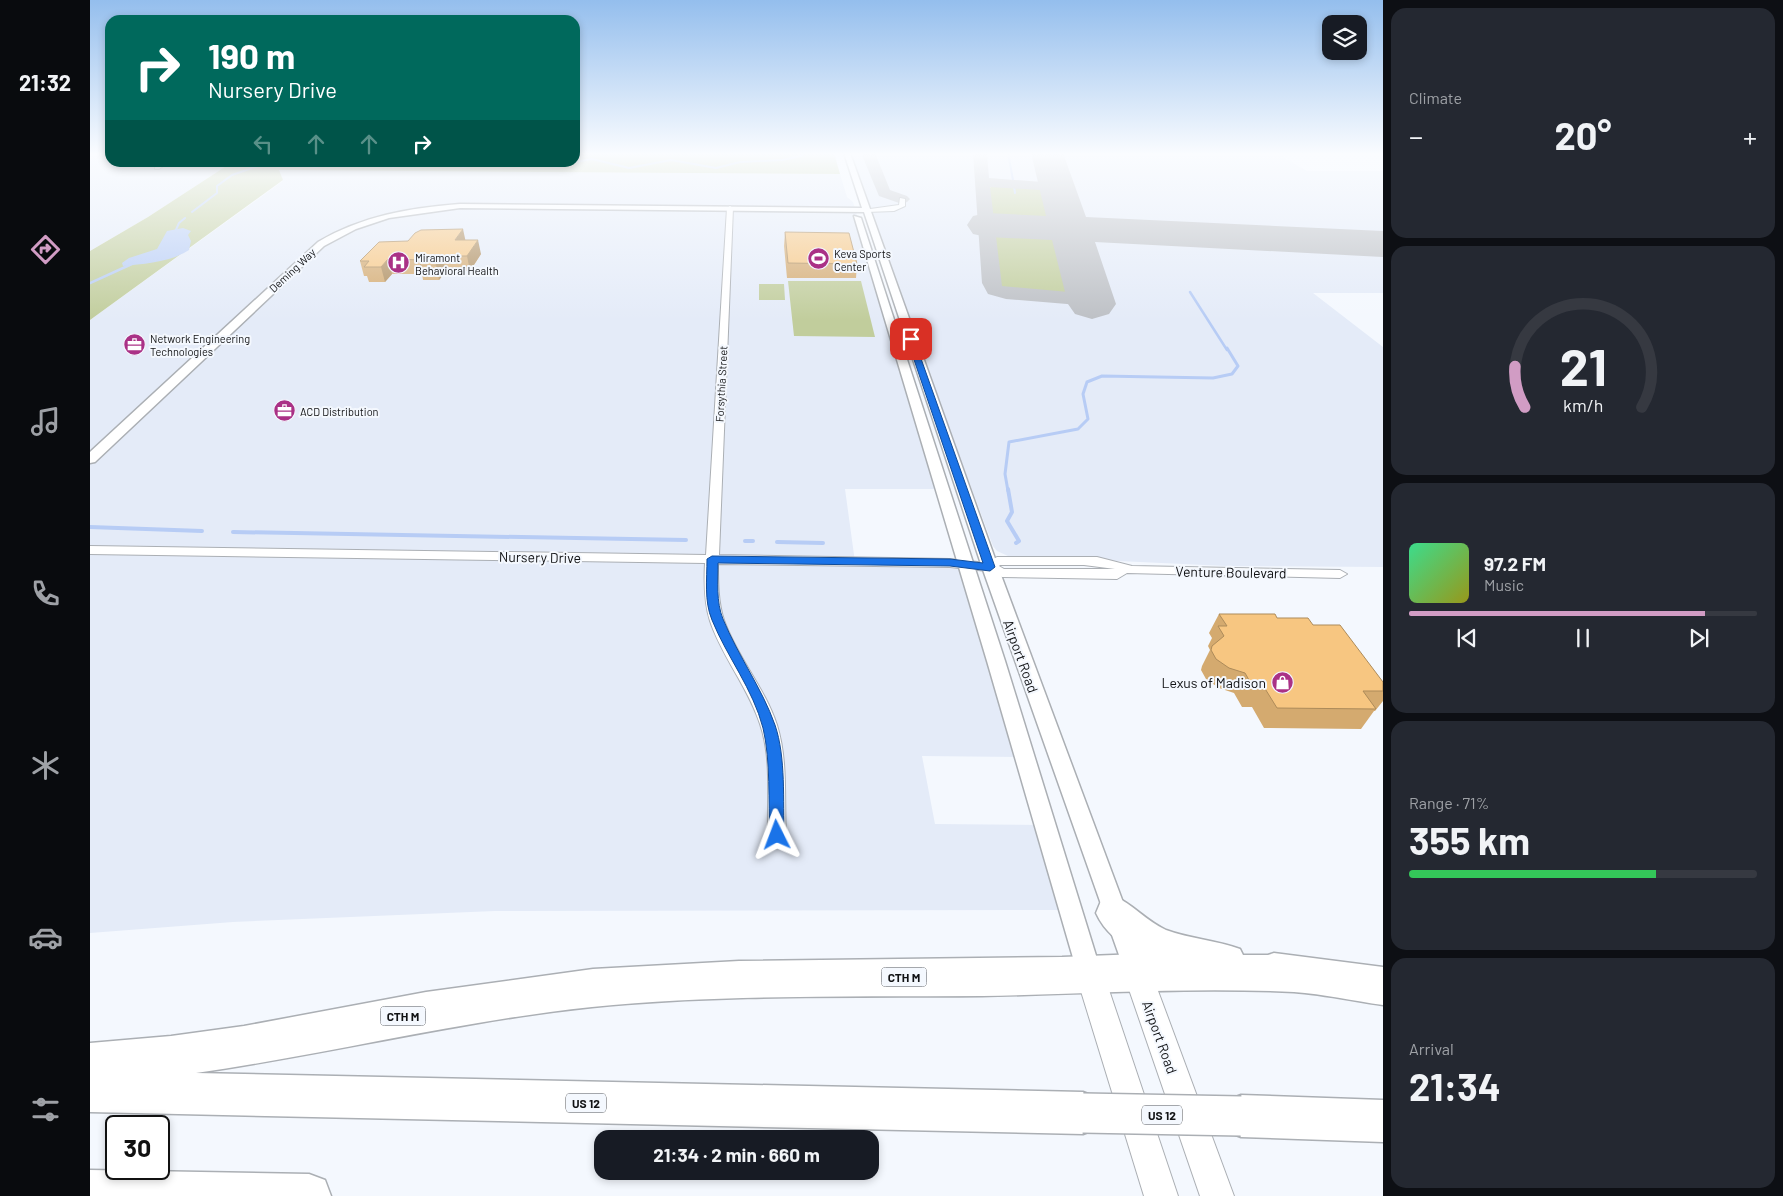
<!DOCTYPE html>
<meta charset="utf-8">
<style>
:root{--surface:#171b24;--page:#242831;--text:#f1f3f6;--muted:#9ea1a6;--line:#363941;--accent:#d19cc4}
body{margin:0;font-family:Barlow,sans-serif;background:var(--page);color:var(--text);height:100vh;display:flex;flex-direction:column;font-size:19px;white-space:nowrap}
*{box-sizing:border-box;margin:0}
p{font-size:16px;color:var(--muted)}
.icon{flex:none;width:28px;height:28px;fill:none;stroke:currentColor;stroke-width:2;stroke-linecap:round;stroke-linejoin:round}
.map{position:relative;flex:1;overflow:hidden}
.drawer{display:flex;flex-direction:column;gap:8px;padding:8px;background:#0d0f14;width:400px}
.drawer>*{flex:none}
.banner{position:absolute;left:15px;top:15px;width:475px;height:152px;border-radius:15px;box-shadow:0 2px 8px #0003;background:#00695c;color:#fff;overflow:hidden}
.tools{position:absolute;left:1232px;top:15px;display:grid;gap:10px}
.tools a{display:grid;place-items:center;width:45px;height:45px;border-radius:10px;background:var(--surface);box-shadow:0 2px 8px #0003;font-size:25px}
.speed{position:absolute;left:15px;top:1115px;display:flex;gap:10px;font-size:25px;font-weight:700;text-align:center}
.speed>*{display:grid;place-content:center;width:65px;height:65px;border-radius:50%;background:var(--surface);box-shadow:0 2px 8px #0003;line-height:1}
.speed .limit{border:2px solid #111;border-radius:8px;background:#fff;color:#111}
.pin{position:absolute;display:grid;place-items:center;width:42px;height:42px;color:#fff;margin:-21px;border-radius:10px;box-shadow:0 2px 8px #0006}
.me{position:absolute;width:55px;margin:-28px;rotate:357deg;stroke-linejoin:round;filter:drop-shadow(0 0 4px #0008)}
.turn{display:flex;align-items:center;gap:18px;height:105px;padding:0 20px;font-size:22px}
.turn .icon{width:65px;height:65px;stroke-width:2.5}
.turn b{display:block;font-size:35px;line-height:42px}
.lanes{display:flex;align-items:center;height:48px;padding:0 20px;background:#0003;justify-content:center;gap:25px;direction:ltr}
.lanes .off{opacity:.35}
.big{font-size:38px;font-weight:700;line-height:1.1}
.drawer .card{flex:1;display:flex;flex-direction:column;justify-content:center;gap:8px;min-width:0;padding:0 18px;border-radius:15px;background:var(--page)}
.drawer .dial{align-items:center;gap:0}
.dial svg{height:130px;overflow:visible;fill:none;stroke:var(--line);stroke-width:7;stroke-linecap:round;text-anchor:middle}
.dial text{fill:var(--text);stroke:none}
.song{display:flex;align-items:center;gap:15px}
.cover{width:60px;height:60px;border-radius:8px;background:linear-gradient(135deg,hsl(150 70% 55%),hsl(60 70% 35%))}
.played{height:5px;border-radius:2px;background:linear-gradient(90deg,var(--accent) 85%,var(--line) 85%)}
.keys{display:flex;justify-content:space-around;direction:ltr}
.heat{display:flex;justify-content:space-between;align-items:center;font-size:28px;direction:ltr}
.charge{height:8px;border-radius:4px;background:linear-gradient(90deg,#34c759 71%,var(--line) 0)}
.trip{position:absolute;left:504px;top:1130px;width:285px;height:50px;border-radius:15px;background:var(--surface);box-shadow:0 2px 8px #0003;font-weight:700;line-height:50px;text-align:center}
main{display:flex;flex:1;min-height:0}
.tabs{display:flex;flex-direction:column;width:90px;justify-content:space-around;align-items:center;background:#090b0e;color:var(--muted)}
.tabs .icon{width:35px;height:35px}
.tabs .current{color:var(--accent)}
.tabs b{font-size:22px;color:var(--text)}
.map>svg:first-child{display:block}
</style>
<main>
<nav class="tabs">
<b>21:32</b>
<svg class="icon current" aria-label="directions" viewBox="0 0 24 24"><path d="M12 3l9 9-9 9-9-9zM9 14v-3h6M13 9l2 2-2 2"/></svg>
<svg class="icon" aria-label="music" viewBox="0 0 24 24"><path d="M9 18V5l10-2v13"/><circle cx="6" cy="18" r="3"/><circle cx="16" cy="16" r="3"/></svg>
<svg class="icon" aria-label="phone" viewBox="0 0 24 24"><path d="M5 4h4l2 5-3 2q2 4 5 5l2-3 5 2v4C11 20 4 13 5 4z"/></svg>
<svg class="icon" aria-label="climate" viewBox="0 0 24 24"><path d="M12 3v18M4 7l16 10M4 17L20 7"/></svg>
<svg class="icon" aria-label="car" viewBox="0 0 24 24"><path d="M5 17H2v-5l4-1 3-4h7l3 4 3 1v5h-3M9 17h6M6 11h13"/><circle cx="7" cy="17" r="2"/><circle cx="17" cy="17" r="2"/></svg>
<svg class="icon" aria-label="filters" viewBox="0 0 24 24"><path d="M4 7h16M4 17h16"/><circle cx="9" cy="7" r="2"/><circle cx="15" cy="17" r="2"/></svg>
</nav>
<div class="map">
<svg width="1293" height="1196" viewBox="0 0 1293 1196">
<rect width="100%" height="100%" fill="#f4f8fe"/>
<path fill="#e4ebf8" d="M0,153H20V162L141,163L58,217L0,251Z
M761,153H1186L1217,171H1293V293H1223L1293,347V567L1136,566L918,556L907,551L903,546L868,452Z
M188,170L750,174L757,197L763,202L852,489H755L765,562L876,563L935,757L832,756L845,824L955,825L980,910L405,911L143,922L0,933V320L193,181Z"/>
<path fill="#c1cd9c" d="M485,153H744L750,174L189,170L193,180L0,320V251L58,217L141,163L485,162Z
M908,185L948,187L956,190L964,223L902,220L898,188Z
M902,231L968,234L982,292L970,295L912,289L908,284Z
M698,281H771L785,337L704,336Z
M669,284H694L695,300H669Z"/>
<path fill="#b7ccf5" d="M93,228L101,231L98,235L101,241L99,250C81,262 54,264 33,266L32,263L39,258L67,249L77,231Z"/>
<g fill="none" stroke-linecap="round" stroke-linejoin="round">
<path stroke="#b7ccf5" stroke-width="2" d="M918,153L923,180
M206,162L225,167L246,162
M285,162L303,167L322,162
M362,162L373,167L402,162
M448,162L466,167L481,162
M485,162L502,159L539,168L581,160L626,168L650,162L692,160L711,156L714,153
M924,186L925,193
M102,212L127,193V186L142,175L180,162
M85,232L89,223L95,218"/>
<path stroke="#b7ccf5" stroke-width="2.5" d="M0,283L44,263
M1100,292L1137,350"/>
<path stroke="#b7ccf5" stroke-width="3" d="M918,491L915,474L919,442L988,429L998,419L993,394L997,382L1012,376L1123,378L1142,374L1148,366L1137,348"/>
<path stroke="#b7ccf5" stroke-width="4" d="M918,489L922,512L917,521L929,541L926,543
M0,527L112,531
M143,532L596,540
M655,541H663
M687,542L733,543"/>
<path fill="#bdc0c5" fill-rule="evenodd" d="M771,153H785L800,190L817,196L820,199L817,202L812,204L789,196Z
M883,153H897L899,178L967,183L974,187L967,191L900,187L912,286L1001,294L1008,296L1011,300L1008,304L1001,306L916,299L898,294L892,283Z"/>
<path fill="#bdc0c5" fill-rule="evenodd" d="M941,153H973L996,217L1293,231V257L1005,242L1026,304L1019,314L1002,319L985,314L978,304L962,240L897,237L883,234L877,225L883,216L897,213L956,216Z"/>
<defs>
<path id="minor" d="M71,162H79L69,169H65V167Z
M810,198L815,199V206L804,211L776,212L773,210L809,205Z
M640,206L643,208L629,555L860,559L897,563L907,557H1007L1042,566L1250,570L1257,574L1250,578L1037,573L1027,579L912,577L897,571L860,567L628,564C628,582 628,602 634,620C647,657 675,688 687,725C698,760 694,799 696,835L693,841L687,843L681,841L678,835C677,799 682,759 670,724C658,687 632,657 620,621C614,602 614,582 615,563L0,554V546L616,555L637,208ZM910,565H994L1025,569H914L909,566Z"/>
<path id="tertiary" d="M754,153H760L908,567L1059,972L1056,980L1047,984L1038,980L1035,972L892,567L774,212L370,208L299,218L266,229L234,246L5,462L0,463V452L228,242C272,216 319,208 370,204L772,208Z
M764,216L771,218L915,661L1012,975L1009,983L1000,987L991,983L988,975L897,661Z"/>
<path id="secondary" d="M1047,958L1057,962L1061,972L1144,1196H1110L1033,972L1037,962Z
M1000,961L1010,965L1014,975L1088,1196H1054L986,975L990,965Z"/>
<path id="motorway" d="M1024,896C1043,904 1056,921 1076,930C1100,939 1126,940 1150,949L1153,955H1178L1184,953L1293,967V1005C1264,1001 1233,994 1204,992C1100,987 996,994 892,996C763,997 631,994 502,1007C369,1021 239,1054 106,1073L993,1092L1008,1098L1014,1113L1008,1128L993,1134L0,1112V1043L81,1036L154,1026L336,992L503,969L649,961L972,957L1049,954C1030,943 1015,933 1006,913L1011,901Z
M1151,1095L1293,1100V1142L1151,1137L1136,1131L1130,1116L1136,1101Z
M0,1170L219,1174L235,1180L241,1196H0Z"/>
</defs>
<use href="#minor" stroke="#abafb4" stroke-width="2"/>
<use href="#tertiary" stroke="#abafb4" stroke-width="3"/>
<use href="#secondary" stroke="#abafb4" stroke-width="2"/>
<use href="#motorway" stroke="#abafb4" stroke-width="3"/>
<use href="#minor" fill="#fff" fill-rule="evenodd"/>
<use href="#tertiary" fill="#fff" fill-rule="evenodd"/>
<use href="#secondary" fill="#fff" fill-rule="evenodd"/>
<use href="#motorway" fill="#fff" fill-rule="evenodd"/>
<defs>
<path id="motorway-bridge" d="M993,1113L1151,1116"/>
</defs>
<use href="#motorway-bridge" stroke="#abafb4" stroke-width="42" stroke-linecap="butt"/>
<use href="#motorway-bridge" stroke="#fff" stroke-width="39"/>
</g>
<path fill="#d4aa6f" d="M695,232L767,264L766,278H697L694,246Z
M375,240L391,254L380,271H356L349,280H333L332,274H302L295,282H279L277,276H274L270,261Z
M1129,614L1187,618L1223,625L1293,682V701L1285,711H1284L1271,729L1174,728L1162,707H1152L1144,693L1129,688L1116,679L1111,670L1112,666L1120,650L1118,646L1122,638L1119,633Z"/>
<path fill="#ad8b5a" d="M373,229L376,243L365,240Z
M388,240L391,254L380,271L377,256Z
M352,256L356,271L349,280L346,265Z
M298,259L302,274L295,282L291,267Z"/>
<path fill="#f7c681" stroke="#ad8b5a" d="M373,229L365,240H388L377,256H352L346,265H330L334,260L298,259L291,267H274L279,261H270L289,242L318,241L325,233L331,230Z
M695,232L759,233L767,264L698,263Z
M1129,614H1185L1187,618H1218L1223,625H1250L1293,682V691H1273L1286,709L1187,708L1174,687H1163L1155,673L1139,668L1126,659L1121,650L1122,646L1134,636L1128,626H1137Z"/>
<linearGradient id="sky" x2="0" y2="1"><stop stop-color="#94beed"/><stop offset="0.48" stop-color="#fafcff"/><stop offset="1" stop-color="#fafcff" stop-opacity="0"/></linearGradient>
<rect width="1293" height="321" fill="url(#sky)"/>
<path fill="#1a73e8" stroke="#114b97" d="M821,337L824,339L905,567L900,571L860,566L628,563C628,581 626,602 633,619C648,656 672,688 685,725C696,757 693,802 694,835L692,840L687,842L682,840L680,835C678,801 681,762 673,728C663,689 637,657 622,620C614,601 617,579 617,559L622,556L860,559L893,563L817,339Z"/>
<defs>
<symbol id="stadium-disc" viewBox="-11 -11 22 22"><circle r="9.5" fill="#aa3186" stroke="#f4f8fe"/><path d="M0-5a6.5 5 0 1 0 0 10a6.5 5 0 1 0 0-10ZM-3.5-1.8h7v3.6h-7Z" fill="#fff"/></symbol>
<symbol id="hospital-disc" viewBox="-11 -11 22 22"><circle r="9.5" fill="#aa3186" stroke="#f4f8fe"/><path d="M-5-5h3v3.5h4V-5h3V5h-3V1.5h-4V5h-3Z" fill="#fff"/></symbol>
<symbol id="office-disc" viewBox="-11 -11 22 22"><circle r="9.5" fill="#aa3186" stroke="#f4f8fe"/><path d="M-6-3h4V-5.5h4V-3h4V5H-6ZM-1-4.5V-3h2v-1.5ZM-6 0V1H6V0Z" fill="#fff"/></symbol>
<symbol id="shop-disc" viewBox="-11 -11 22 22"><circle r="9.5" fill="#aa3186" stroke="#f4f8fe"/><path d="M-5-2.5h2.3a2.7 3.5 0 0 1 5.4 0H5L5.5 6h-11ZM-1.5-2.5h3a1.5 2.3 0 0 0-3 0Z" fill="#fff"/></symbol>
</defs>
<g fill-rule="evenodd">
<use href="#stadium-disc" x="716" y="246" width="25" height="25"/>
<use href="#hospital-disc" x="296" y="250" width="25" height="25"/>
<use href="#office-disc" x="32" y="332" width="25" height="25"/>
<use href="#office-disc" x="182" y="398" width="25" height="25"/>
<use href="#shop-disc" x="1180" y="670" width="25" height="25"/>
</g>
<g text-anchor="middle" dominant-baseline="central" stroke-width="4" stroke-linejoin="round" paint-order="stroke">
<g font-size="11" fill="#111214" stroke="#f4f8fe" text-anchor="start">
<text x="744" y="253">Keva Sports<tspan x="744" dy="13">Center</tspan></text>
<text x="325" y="257">Miramont<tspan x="325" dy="13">Behavioral Health</tspan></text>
<text x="60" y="338">Network Engineering<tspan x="60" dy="13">Technologies</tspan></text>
<text x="210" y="411">ACD Distribution</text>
</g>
<g font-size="11" fill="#111214" stroke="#f4f8fe">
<text transform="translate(202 270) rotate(-43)">Deming Way</text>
<text transform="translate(631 384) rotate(-87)">Forsythia Street</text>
</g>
<g fill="#f4f8fe" stroke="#55575a" stroke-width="1">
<rect x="791.5" y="967.5" width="45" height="19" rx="4"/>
<rect x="290.5" y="1006.5" width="45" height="19" rx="4"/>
<rect x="476" y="1093.5" width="40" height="19" rx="4"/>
<rect x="1052" y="1105.5" width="40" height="19" rx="4"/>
</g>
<g font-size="12" font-weight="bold" fill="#111214">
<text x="814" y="977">CTH M</text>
<text x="313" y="1016">CTH M</text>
<text x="496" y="1103">US 12</text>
<text x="1072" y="1115">US 12</text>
</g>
<g font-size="14" fill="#111214" stroke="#f4f8fe">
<text transform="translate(450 557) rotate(1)">Nursery Drive</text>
<text transform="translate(1141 572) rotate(1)">Venture Boulevard</text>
<text transform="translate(931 656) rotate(70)">Airport Road</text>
<text transform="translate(1070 1037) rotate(70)">Airport Road</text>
</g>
<g font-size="14" fill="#111214" stroke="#f4f8fe" text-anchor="end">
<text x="1176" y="682">Lexus of Madison</text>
</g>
</g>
</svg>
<div class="tools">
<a><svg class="icon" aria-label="layers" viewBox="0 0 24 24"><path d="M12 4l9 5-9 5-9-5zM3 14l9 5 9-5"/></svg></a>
</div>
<div class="speed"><div class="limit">30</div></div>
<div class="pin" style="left:821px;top:339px;background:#d93025"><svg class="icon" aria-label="arrive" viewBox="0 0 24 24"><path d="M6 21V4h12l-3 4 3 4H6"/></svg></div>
<svg class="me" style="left:687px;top:835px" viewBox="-20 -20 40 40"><path d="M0-17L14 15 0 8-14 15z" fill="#1a73e8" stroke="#fff" stroke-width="4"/></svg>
<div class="trip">21:34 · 2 min · 660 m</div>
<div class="banner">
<div class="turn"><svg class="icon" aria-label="right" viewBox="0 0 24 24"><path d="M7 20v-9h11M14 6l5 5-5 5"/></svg><div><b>190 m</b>Nursery Drive</div></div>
<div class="lanes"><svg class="icon off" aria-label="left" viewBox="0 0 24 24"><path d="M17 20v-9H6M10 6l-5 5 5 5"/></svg><svg class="icon off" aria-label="ahead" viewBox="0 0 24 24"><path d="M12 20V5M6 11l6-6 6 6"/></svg><svg class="icon off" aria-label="ahead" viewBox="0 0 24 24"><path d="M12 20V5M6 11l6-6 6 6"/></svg><svg class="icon" aria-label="right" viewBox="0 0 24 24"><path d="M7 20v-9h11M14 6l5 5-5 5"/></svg></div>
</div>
</div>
<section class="drawer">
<div class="card"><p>Climate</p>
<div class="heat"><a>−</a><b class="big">20°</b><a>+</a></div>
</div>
<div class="card dial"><svg viewBox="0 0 100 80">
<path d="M14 69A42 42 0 1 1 86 69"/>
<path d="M14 69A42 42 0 0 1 8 44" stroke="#d19cc4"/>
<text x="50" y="56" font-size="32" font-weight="700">21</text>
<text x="50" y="72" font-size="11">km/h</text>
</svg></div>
<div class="card">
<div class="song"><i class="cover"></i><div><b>97.2 FM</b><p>Music</p></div></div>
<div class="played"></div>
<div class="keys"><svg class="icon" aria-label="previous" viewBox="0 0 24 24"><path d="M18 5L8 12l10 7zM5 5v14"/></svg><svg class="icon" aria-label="pause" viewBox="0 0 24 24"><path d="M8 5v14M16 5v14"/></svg><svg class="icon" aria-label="next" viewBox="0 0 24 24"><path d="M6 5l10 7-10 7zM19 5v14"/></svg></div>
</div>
<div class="card"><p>Range · 71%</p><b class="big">355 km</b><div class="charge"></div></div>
<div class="card"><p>Arrival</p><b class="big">21:34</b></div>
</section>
</main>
